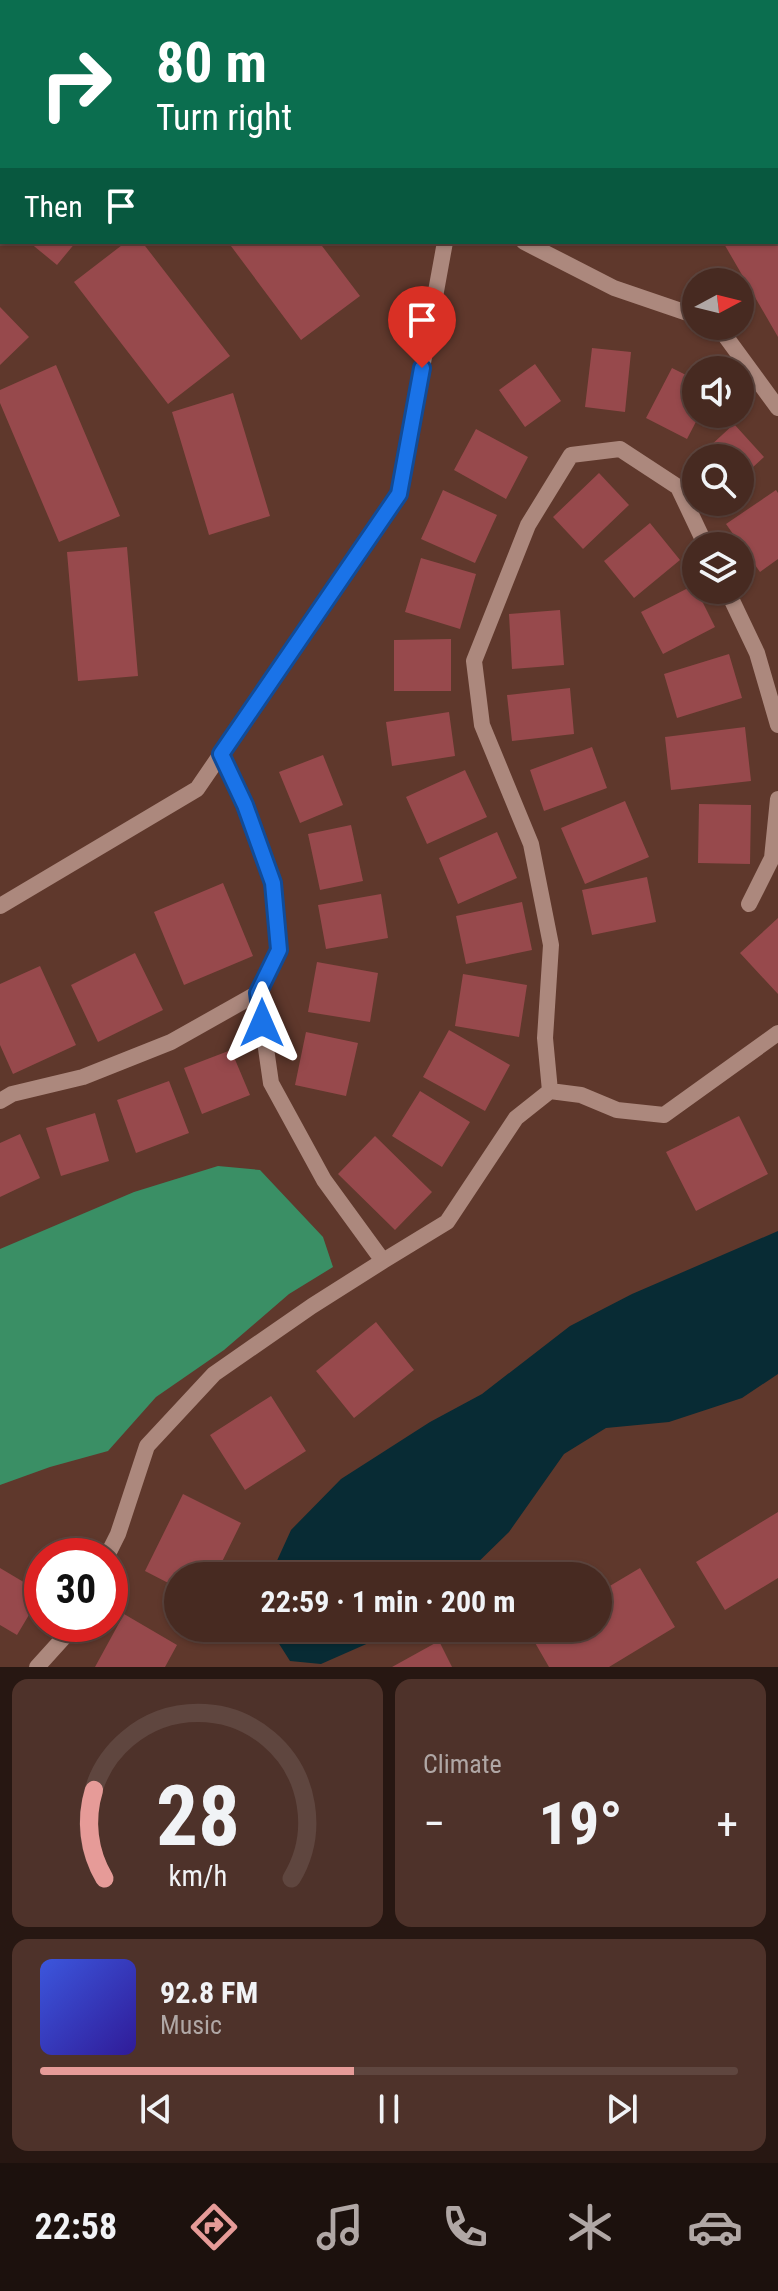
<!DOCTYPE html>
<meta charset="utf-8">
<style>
:root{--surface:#472a21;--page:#4e322a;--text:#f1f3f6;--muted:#b0a7a5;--line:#5f463f;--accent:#e69b98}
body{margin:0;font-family:"Roboto Condensed",sans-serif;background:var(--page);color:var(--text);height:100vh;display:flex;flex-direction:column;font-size:30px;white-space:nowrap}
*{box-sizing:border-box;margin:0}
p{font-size:26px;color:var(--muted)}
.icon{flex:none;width:44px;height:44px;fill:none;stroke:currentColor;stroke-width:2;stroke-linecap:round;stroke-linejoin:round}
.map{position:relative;height:1667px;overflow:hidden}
.side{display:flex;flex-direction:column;gap:12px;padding:12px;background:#271712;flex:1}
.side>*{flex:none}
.top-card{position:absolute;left:0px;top:0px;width:778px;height:244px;box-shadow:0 2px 6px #0004,0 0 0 2px var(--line);background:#0b6e4f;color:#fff;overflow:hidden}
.needle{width:52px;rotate:83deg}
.controls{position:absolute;left:682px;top:268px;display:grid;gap:16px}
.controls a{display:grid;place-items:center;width:72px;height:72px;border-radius:50%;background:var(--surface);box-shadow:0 2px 6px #0004,0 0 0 2px var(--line);font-size:40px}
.speed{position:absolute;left:24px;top:1538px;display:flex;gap:16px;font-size:40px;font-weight:700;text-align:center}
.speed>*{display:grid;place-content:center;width:104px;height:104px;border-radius:50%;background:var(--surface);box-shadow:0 2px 6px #0004,0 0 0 2px var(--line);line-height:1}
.speed .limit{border:12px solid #d22;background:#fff;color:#111}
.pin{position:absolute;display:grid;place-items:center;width:68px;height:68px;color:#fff;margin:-82px -34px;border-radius:50% 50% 50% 0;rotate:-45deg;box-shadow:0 0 8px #0007}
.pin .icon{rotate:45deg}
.me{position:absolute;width:88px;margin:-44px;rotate:0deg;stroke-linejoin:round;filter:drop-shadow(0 0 6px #0008)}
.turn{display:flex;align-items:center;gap:28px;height:168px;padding:0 24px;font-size:36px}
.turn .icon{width:104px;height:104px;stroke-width:2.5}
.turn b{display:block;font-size:56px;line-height:68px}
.then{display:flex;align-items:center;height:76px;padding:0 24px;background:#0003;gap:16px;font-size:30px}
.big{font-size:60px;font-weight:700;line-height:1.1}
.side .card{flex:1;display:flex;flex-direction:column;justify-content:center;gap:12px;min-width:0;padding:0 28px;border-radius:16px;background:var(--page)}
.side .dial{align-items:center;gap:0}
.dial svg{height:208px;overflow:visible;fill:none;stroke:var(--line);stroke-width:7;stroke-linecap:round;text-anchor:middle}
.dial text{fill:var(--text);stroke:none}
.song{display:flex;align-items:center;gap:24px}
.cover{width:96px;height:96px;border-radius:12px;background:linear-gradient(135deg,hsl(230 70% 55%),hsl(250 70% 35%))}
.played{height:8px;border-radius:4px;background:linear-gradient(90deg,var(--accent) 45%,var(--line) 45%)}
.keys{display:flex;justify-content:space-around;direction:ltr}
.heat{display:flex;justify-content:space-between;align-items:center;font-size:44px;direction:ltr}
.side .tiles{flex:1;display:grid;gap:12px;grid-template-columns:1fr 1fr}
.card:last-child{grid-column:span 2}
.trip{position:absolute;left:164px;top:1562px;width:448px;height:80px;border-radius:40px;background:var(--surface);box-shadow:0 2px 6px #0004,0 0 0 2px var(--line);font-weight:700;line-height:80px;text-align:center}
.dock{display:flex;height:128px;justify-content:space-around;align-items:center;background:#1c110d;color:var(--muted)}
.dock .icon{width:56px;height:56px}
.dock .selected{color:var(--accent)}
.dock b{font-size:36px;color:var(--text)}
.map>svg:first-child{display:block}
</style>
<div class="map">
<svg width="778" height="1667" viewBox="0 0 778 1667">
<rect width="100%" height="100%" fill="#5f382c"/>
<path fill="#3a8f65" d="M218,1166L260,1170L323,1237L333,1267L289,1294L224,1350L156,1397L108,1451L50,1467L0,1485V1249L134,1192Z"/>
<path fill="#082b34" d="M778,1231V1374L742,1398L669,1422L606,1428L564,1454L509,1532L464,1576H270L291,1530L341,1479L430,1422L482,1394L570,1326L632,1294Z
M269,1628H396L380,1638L321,1664L290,1661Z"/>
<path fill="#97494c" d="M29,242H76L57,265Z
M126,242H142L230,356L168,404L74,282Z
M228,242H319L360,296L301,340Z
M723,242H778V337Z
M0,307L29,337L0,365Z
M592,348L631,352L625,412L585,407Z
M535,364L561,401L525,427L499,390Z
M56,365L120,516L59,542L0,403V390Z
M672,368L696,380V414H700L687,439L646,418Z
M233,393L270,516L209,535L172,412Z
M734,424L764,457L740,479V458H697Z
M476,429L528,457L506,499L454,470Z
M696,459V482L684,469Z
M599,473L629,505L583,549L553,517Z
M443,490L497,515L475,563L421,539Z
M776,490L778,493V559L760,572L726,524Z
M650,523L680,560L634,598L604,561Z
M127,547L138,676L78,681L67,552Z
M421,558L476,574L460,629L405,612Z
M694,585L715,627L663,654L641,612Z
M560,610L564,665L512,669L509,614Z
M451,639V691H394V640Z
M729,654L742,698L677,718L664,674Z
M570,688L574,734L512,741L507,695Z
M449,712L455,756L392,766L386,722Z
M745,727L751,781L671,790L665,737Z
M592,747L607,788L544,811L530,770Z
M323,755L343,805L300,823L279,772Z
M465,770L487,817L427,844L406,797Z
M625,801L649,857L585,884L561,828Z
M699,804L751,805L750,864L698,863Z
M351,825L363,881L320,890L308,834Z
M497,832L517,878L458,904L439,858Z
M647,877L656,922L592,935L582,890Z
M223,883L253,956L184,985L154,912Z
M381,894L388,938L326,949L318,905Z
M522,902L532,950L466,964L456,916Z
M778,918V994L740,953Z
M135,953L163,1010L98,1042L71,985Z
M317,962L378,973L370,1022L308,1012Z
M40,966L76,1045L13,1074L0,1045V984Z
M463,974L527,985L519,1037L455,1026Z
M449,1030L510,1065L485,1111L423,1077Z
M306,1032L358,1043L346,1096L295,1085Z
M231,1050L250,1095L202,1114L184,1068Z
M169,1081L189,1133L136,1153L117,1100Z
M420,1091L470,1122L442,1167L392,1136Z
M95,1113L109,1161L61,1176L46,1128Z
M739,1116L768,1174L696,1211L666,1152Z
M20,1134L40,1178L0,1197V1143Z
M375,1136L432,1192L395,1230L338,1174Z
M376,1322L414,1370L354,1418L316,1371Z
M271,1396L306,1451L245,1490L210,1435Z
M183,1494L241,1523L215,1576H178V1588L145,1571Z
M778,1512V1578L725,1610L696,1562Z
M0,1568L42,1593L17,1635L0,1625Z
M640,1568L675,1627L609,1667H549L530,1634L540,1628H598V1593Z
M124,1614L177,1645L165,1667H95Z
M439,1641L452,1667H392Z"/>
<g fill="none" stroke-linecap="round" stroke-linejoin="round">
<path stroke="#ac887d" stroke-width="16" d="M190,0L193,2
M432,0V2
M776,134L778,136
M524,242L614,288L696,316
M718,326L778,408
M727,590L757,653L778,725
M749,904L772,858L778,799
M0,906L197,789L399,494L445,242
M550,1091L545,1038L551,945L531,844L482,725L474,661L528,525L571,455L620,449L678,487L706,546
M0,1101L12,1094L83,1077L171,1042L258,993L279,950L273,883L245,805L221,754
M383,1261L447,1222L516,1118L550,1091L581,1095L617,1110L664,1115L778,1033
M107,1556L118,1534L147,1446L214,1374L312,1306L383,1261L324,1180L271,1083L258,993
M37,1667L76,1624"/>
</g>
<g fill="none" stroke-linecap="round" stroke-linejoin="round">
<defs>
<path id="route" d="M262,1023L258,993L279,950L273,883L245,805L221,754L399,494L422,368"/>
</defs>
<use href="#route" stroke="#114b97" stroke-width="20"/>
<use href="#route" stroke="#1a73e8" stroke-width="14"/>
</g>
</svg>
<div class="controls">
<a><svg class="needle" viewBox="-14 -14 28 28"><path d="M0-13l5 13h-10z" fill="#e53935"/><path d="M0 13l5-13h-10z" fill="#b0a7a5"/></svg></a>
<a><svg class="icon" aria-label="sound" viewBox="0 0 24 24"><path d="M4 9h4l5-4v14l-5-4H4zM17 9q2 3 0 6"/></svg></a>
<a><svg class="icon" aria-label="search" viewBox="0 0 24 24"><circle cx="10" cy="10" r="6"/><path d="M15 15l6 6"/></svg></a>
<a><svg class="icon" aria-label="layers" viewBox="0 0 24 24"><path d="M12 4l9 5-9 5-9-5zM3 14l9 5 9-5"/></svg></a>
</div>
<div class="speed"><div class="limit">30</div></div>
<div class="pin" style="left:422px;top:368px;background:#d93025"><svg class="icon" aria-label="arrive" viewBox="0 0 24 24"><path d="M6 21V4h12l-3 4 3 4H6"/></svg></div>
<svg class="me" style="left:262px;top:1023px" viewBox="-20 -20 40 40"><path d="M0-17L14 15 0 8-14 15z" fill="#1a73e8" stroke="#fff" stroke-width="4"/></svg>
<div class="trip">22:59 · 1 min · 200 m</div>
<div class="top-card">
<div class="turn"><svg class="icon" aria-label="right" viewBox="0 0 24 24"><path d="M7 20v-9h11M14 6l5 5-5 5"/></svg><div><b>80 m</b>Turn right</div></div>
<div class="then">Then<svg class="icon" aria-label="arrive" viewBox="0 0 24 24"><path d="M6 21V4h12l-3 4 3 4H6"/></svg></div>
</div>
</div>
<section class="side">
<div class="tiles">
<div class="card dial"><svg viewBox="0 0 100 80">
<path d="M14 69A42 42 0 1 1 86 69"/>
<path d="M14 69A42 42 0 0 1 10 35" stroke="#e69b98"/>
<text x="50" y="56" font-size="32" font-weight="700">28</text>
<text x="50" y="72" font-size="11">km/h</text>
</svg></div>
<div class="card"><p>Climate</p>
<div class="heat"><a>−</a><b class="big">19°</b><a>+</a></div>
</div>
<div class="card">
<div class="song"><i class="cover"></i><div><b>92.8 FM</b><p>Music</p></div></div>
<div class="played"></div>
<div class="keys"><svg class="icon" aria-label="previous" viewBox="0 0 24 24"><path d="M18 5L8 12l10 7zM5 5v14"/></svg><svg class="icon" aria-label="pause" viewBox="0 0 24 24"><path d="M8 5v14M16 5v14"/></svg><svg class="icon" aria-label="next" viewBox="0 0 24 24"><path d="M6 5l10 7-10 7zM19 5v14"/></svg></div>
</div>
</div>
</section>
<nav class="dock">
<b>22:58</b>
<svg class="icon selected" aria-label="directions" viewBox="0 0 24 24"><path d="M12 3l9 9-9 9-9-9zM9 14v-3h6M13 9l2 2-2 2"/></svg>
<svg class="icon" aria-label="music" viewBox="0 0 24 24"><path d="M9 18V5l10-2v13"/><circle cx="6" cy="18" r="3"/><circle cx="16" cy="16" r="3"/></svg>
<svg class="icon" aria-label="phone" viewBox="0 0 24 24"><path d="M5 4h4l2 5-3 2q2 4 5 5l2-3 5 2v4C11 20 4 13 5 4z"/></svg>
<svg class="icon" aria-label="climate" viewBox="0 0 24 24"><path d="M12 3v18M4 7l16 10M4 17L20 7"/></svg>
<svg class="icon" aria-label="car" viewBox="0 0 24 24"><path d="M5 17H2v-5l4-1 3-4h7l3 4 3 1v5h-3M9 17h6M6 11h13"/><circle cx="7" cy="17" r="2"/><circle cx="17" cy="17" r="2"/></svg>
</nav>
